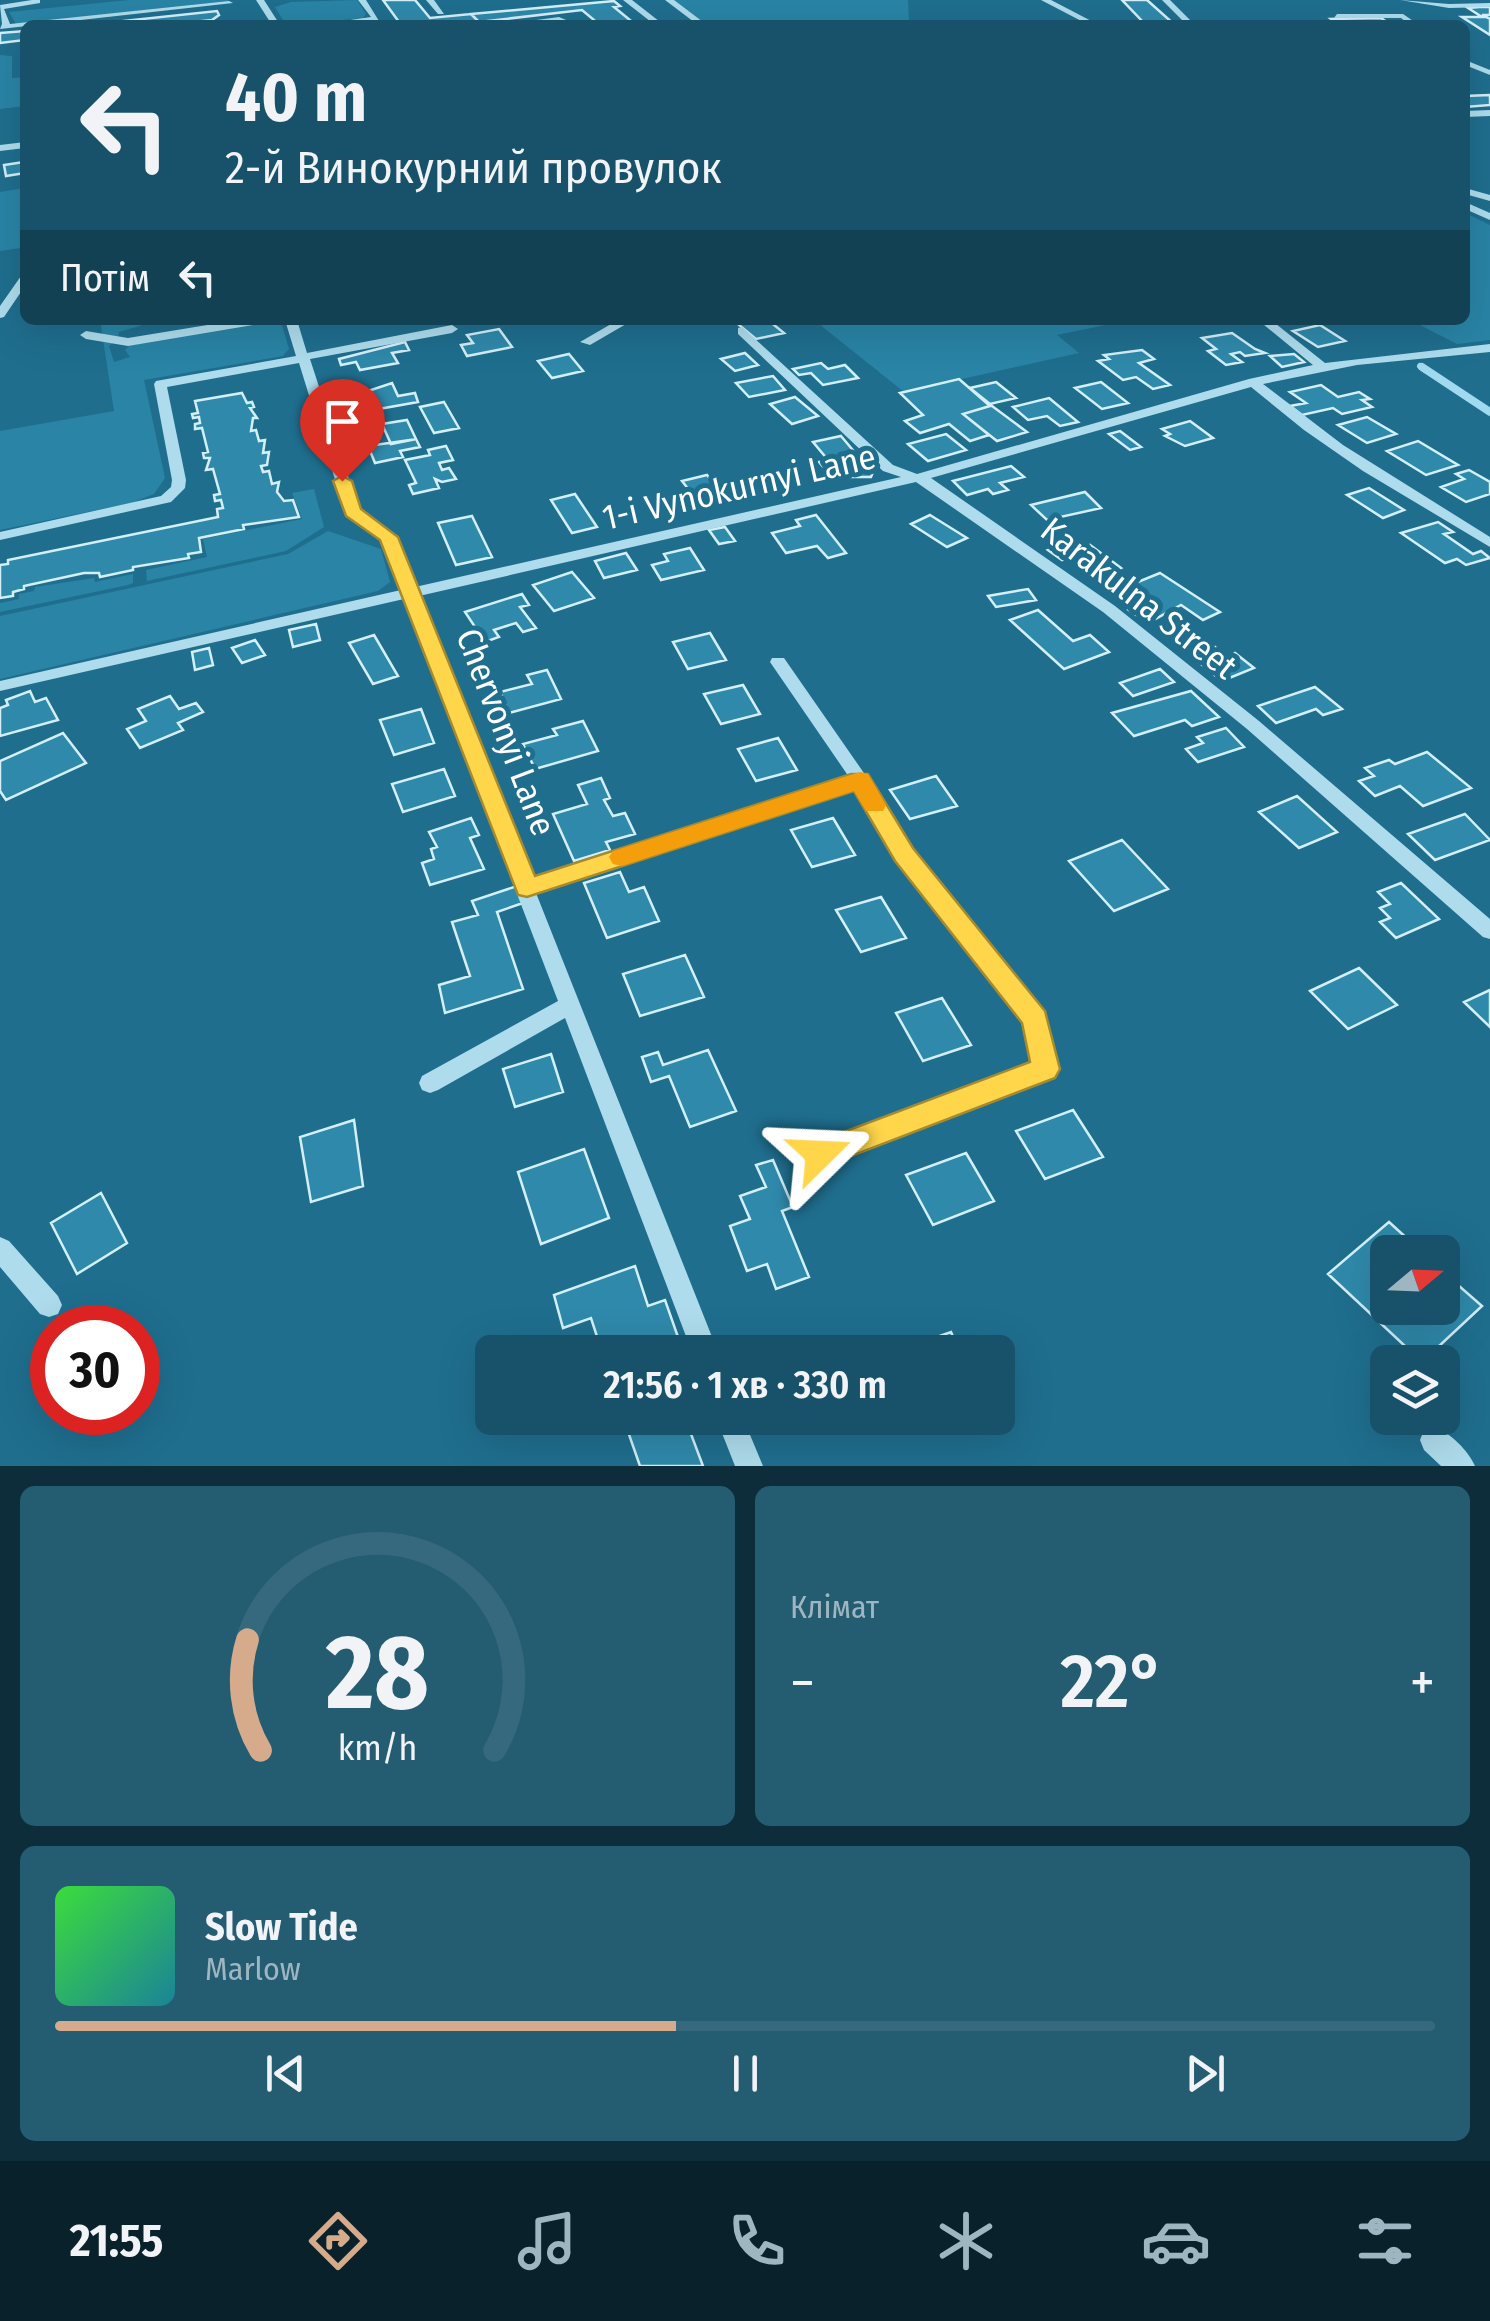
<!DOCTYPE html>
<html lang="uk">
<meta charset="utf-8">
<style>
:root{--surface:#17526a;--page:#245c72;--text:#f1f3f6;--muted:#9eb6c1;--line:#36697e;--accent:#d6ab8b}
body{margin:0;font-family:"Fira Sans Condensed",sans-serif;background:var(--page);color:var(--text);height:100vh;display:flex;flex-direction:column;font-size:38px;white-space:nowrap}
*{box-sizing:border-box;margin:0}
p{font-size:32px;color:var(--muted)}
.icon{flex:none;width:55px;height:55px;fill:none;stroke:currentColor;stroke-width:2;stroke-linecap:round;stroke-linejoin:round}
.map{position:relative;height:1466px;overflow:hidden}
.sheet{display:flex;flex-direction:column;gap:20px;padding:20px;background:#0d2d3a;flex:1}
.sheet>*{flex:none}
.hud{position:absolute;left:20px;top:20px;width:1450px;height:305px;border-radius:15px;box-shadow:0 10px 40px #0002;background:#17526a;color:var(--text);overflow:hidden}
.needle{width:65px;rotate:71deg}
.fabs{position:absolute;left:1370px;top:1235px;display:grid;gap:20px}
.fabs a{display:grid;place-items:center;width:90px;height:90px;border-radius:15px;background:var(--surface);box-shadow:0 10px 40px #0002;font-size:50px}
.speed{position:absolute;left:30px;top:1305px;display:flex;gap:20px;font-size:50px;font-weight:700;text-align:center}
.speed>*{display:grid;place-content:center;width:130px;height:130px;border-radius:50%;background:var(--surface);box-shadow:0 10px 40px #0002;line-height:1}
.speed .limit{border:15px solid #d22;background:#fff;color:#111}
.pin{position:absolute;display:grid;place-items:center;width:85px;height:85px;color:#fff;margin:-102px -42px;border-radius:50% 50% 50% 0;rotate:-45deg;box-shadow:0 0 10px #0007}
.pin .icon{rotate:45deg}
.me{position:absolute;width:110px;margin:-55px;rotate:69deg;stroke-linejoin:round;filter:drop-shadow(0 0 8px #0008)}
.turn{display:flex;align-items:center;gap:35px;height:210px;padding:0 40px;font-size:45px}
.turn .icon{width:130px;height:130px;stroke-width:2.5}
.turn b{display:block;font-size:70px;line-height:85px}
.then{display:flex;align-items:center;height:95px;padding:0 40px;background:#0003;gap:20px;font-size:38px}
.big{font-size:75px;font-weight:600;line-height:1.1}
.sheet .tile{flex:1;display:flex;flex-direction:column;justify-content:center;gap:15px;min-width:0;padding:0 35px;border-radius:15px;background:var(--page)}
.sheet .dial{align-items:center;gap:0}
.dial svg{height:260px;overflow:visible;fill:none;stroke:var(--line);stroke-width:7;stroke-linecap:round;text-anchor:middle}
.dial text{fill:var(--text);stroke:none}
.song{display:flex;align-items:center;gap:30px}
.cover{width:120px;height:120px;border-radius:15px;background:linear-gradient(135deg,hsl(120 70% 55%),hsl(190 70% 35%))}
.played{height:10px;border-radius:5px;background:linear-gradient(90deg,var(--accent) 45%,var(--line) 45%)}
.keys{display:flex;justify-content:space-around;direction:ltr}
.heat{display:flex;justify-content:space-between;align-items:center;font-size:55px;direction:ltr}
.sheet .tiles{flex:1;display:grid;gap:20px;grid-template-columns:1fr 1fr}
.tile:last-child{grid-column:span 2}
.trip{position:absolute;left:475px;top:1335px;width:540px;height:100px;border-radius:15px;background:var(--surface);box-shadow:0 10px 40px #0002;font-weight:600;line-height:100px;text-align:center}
.dock{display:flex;height:160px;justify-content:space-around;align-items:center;background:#09212a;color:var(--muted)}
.dock .icon{width:70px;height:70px}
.dock .on{color:var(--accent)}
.dock b{font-size:45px;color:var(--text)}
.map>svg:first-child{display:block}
</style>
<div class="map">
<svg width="1490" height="1466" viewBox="0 0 1490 1466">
<rect width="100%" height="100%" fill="#1f6e8e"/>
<path fill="#2984a6" d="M129,0H228V1L16,24L9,12Z
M357,0L366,14L363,18L286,25L275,7L291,2Z
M669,0H908L909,20L917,25H703Z
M0,55L12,56V78L25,77V106L0,109Z
M25,188V206L20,208L21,248L0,251V192Z
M1465,213L1490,225V340L1457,344L1410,320H1465Z
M100,320H118L119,325L142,322L143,325L119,332L118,339L109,346L114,362L130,357L125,350L130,345L262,322L282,325L289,349L283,356L144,380L165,478L154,494L131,503L0,530V431L114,411Z
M814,320H1130L1057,335L1079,353L904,392Z
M314,489L324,527L286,551L147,581L146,570L207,557L203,539L302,519L292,493Z
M328,531L381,549L390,582L378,591L0,679V616L288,554Z
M133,574V583L128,585L0,612V603L19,599V594L34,591L35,587L94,578L95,582Z"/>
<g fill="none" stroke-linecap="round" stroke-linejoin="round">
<path stroke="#a1daee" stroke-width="6" d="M1420,366L1425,370"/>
<path stroke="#a1daee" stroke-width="8" d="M1422,367L1490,412"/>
</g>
<path fill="#2f89ab" stroke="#d3eff9" stroke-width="2.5" d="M383,0H415L430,18L471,14L479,22L368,25L399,22Z
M1122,0H1147L1175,25H1146Z
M614,1L620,6L614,7L636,25H600L582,10L479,22L471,14Z
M1479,7H1490V15H1482L1490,19V35L1462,17H1482L1468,8Z
M217,11L219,15L212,20L165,25H86Z
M1381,18L1391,25H1339L1331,19Z
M25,31V40L0,43V33Z
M1490,95V105L1465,107V96Z
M24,162L25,173L6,176L4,165Z
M733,320H768L784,333L756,339Z
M1320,325L1345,341L1318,347L1293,331Z
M499,329L512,347L467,356L461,345L473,343L467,335Z
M1232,333L1255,349L1265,353L1245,356L1240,352L1231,354L1242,362L1226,365L1208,351L1216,349L1202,338Z
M405,342L409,350L392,353L398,363L360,370L356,362L341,365L339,359Z
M1142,350L1154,359L1139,363L1170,385L1153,389L1136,377L1123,380L1098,361L1109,359L1104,355Z
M745,353L758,365L735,371L721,359Z
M569,354L583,371L552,378L538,361Z
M1294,354L1304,362L1282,367L1270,356Z
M821,363L828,369L845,365L858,378L823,385L811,373L799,375L793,369Z
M773,376L785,390L749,397L736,383Z
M959,379L990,406L963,414L989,435L970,441L949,424L920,433L905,421L923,415L900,393Z
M996,382L1016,398L990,404L970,388Z
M1101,382L1128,403L1102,409L1075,388Z
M392,383L398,396L415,393L418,402L373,410L365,392Z
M1321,385L1338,397L1359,392L1370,399L1362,400L1372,407L1342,414L1333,408L1302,415L1290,406L1306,403L1290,392Z
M242,393L247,403L252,402L254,407L250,408L257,418H253L251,431L256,430L259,441L265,440L263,453L269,452L267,465L261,466L263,472L269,471L272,484L279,482L277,492L284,501L293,500L299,517L243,525L244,529L199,538L201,552L188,554L189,558L133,567V570L100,577L99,573H84L24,586V589L13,592V596L0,598V565L8,564V560L218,517L217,509L223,508L221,500L215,501L214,495L220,494L213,469L206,470L210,458H204L203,453L208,452L202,428L195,429V424L200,423L199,417L193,418L192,414L198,413L195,401Z
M795,397L818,416L792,424L770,404Z
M1049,398L1078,422L1060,426L1047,416L1028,420L1013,407Z
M444,402L459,428L434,433L420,407Z
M990,406H992L1027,432L997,441L963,414Z
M1367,417L1396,434L1367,443L1338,425Z
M407,420L416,439L391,444L382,424Z
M1190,421L1213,438L1185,446L1165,436L1170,434L1162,429Z
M1120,431L1141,447L1130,450L1109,434Z
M946,434L966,450L928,461L908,444Z
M841,436L857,455L849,457L856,465L865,463L873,472L871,477H843L835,468L826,470L819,462L828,460L813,442Z
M416,439L420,447L400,451L403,457L375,463L368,446Z
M1418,441L1458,465L1426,475L1387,451Z
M446,446L453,460L439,463L442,470L449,468L456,479L442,482L435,479L439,488L413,494L409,485L416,483L405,460L430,455L428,450Z
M1011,466L1024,477L1000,483L1008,490L993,494L988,489L967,495L953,481Z
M1469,470L1490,482V494L1466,502L1441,487L1464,479L1456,474Z
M707,475L726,498L701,505L682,481Z
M1369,488L1404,510L1383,518L1347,495Z
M1085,492L1101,508L1047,520L1031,505Z
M575,494L597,527L572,533L551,500Z
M816,515L846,553L828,558L817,546L786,553L772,533L800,526L796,520Z
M930,515L967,538L947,547L911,524Z
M472,516L492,557L456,565L438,523Z
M1438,522L1453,532L1444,534L1473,554L1481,551L1490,558L1466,565L1457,559L1445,563L1401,533Z
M725,527L735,541L719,544L709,530Z
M1068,542L1077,550L1090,545L1121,568L1109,573L1119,580L1104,586L1067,558L1062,560L1048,550Z
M690,548L704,570L661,580L652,565L668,561L664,554Z
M626,553L637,570L604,578L595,561Z
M572,572L594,598L554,611L533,585Z
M1160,573L1220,612L1203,620L1181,605L1148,623L1129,610L1140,606L1118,590Z
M1028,589L1036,600L996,607L988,596Z
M522,594L529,605L520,607L536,628L523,632L516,623L494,630L499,637L485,642L465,612Z
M1038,610L1073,641L1090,635L1109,652L1064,669L1010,620Z
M316,624L320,640L293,647L289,630Z
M710,633L726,660L688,669L673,642Z
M374,635L398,676L373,684L349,643Z
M255,640L265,655L242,663L232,648Z
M1215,647L1227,657L1235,653L1254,668L1222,681L1191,656Z
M209,648L213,665L195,670L192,652Z
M1160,669L1174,682L1133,696L1120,683Z
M547,670L561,699L509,713L500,692L532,684L527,675Z
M743,685L760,714L721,724L704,694Z
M1315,687L1342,709L1323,715L1316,709L1276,723L1258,706Z
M30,691L35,702L46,698L58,720L0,736V708L8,705L6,700Z
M1191,691L1219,717L1192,726L1185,720L1134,736L1112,713Z
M170,696L179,709L196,703L203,712L178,723L183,730L140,748L127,729L146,721L138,709Z
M421,709L434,743L394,755L380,720Z
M583,721L598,751L535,769L523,744L557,735L553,729Z
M1226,728L1244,747L1198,762L1186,749L1203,743L1197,737Z
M63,733L86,763L6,800L0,791V761Z
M778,738L797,770L756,781L738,749Z
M1427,752L1471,788L1423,806L1400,786L1375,796L1359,781L1374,776L1365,768L1389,760L1395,764Z
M444,769L455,796L403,812L392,784Z
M936,776L957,806L910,819L890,790Z
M601,778L610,798L604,800L613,816L625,813L635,834L606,842L610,850L574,861L553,814L587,804L578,785Z
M1297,796L1337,832L1299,848L1259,812Z
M1465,814L1490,840L1435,860L1408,834Z
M471,818L479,835L470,838L484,869L430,885L422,863L434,859L431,849L437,847L429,832Z
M833,818L855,855L812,867L791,830Z
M1122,840L1168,889L1114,911L1069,861Z
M620,872L629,892L644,887L659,921L607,938L584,883Z
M1401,883L1439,919L1396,938L1380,922L1390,918L1380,908L1390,904L1378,892Z
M517,886L523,903L497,912L523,989L445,1013L439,985L470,976L452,922L478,915L472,901Z
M881,897L906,938L861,952L836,910Z
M685,955L704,997L640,1016L623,974Z
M1359,968L1397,1005L1348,1029L1310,991Z
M1490,990V1027L1464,1002Z
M942,998L971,1045L923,1061L896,1013Z
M708,1050L736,1111L690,1127L669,1076L651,1082L642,1057L658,1052L663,1065Z
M551,1054L563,1092L515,1107L503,1069Z
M1073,1110L1103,1157L1045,1179L1016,1131Z
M354,1120L363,1186L311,1202L300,1137Z
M584,1149L609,1218L541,1244L518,1172Z
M966,1153L994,1201L933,1225L906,1175Z
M773,1160L793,1207L782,1211L809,1277L776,1289L767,1264L747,1271L730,1226L750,1219L740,1196L766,1187L756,1165Z
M101,1193L127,1243L77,1274L51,1223Z
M1389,1222L1422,1252H1388V1308H1442V1271L1482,1306L1422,1362L1328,1274Z
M635,1266L648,1306L665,1300L678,1337L638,1352H602L591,1318L563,1328L554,1295Z
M951,1332L960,1352L896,1351Z
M646,1418H685L703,1466H640L626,1426Z"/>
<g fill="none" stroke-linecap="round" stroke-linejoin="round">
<path fill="#aedcec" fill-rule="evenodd" d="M32,0H40V3L4,9L10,24L229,1L233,3L0,29L2,24L0,5Z
M256,0H264L280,25H272Z
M358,0H366L379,21L343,25V21L371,17Z
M426,0H434L444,14H438Z
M623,0H632L664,25H655Z
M665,0H674L707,25H698Z
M1041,0H1051L1099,25H1089Z
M1162,0H1170L1195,25H1187Z
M1400,0L1449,4L1490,3V7L1449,8Z
M1337,14H1403L1419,25H1410L1401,18H1334Z
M559,17L578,25L558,21L499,25Z
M1465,60L1490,70V75L1465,65Z
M1490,110V116L1465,117V111Z
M25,142V148L0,151V145Z
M1465,188L1490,195V201L1465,194Z
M1465,202L1490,213V220L1465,209Z
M25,275V286L4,317L0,318V306L21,276Z
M238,320H265L259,324L128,346L86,339L80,335L86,331L128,338Z
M285,320H297L307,353L452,325L458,329L452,333L310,359L359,510L393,534L415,587L901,477L883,471L738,334V328L742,327L893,465L917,474L1249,379L1313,365L1258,320H1271L1325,363L1490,344V352L1357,365L1263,384L1343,445L1490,537V547L1363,471L1304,430L1251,387L931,478L1115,606L1259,721L1490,919V939L1483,937L1247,729L1103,612L916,482L419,596L531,879L849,777L770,662L772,658H784L866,776L911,850L1043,1013L1056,1069L1053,1076L820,1164L812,1161L808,1154L812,1147L1033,1064L1025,1022L897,860L856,788L536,893L718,1352H692L565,1018L438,1090L430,1093L422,1090L419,1083L422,1076L558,1001L404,599L0,691V681L401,590L381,539L345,512L299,363L167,387L186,480L185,488L171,502L0,540V532L161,496L171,487L172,480L154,384L156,381L296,356Z
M618,320H633L590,345L580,342Z
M0,1237L9,1241L58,1296L62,1305L58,1314L49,1317L40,1314L0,1267Z
M716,1418H743L763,1466H735Z
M1434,1426C1450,1433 1468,1450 1475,1466H1441L1424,1450L1420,1440L1424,1430Z"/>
</g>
<path fill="#ffd54a" stroke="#a68a30" stroke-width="2.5" d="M342,476L352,481L361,509L398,537L535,876L851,774H868L913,848L1045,1011L1060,1069L1055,1078L820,1168L809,1164L804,1154L809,1145L1030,1062L1022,1023L895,861L854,791L527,897L518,895L380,540L346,516L333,481Z"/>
<path fill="#f59e0b" d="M860,772L868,774L886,805L883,811H866L854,791L622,866L613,864L609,857L613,851Z"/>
<g text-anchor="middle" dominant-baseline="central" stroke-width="10" stroke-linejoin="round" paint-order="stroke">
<g font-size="35" fill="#fff" stroke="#1f6e8e">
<text transform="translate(739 487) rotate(-13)">1-i Vynokurnyi Lane</text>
<text transform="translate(1139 598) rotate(38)">Karakulna Street</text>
<text transform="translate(506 732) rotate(69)">Chervonyi Lane</text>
</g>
</g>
</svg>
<div class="fabs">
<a><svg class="needle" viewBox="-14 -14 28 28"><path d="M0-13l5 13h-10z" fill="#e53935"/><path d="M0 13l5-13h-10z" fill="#9eb6c1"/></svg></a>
<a><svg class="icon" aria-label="layers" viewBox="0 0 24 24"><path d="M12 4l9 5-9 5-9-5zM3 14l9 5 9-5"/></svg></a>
</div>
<div class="speed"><div class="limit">30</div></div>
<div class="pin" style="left:342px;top:481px;background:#d93025"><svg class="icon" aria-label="arrive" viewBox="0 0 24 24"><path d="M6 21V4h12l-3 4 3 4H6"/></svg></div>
<svg class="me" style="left:820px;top:1154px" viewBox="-20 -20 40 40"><path d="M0-17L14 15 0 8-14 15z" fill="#ffd54a" stroke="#fff" stroke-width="4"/></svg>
<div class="trip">21:56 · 1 хв · 330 m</div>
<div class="hud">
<div class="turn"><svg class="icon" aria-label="left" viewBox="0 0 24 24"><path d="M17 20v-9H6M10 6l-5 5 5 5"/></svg><div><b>40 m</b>2-й Винокурний провулок</div></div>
<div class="then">Потім<svg class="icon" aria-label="left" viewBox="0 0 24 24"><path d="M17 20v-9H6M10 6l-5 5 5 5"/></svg></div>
</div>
</div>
<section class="sheet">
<div class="tiles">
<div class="tile dial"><svg viewBox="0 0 100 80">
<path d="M14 69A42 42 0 1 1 86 69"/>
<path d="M14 69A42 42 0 0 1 10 35" stroke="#d6ab8b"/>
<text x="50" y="56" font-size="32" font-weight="700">28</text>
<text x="50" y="72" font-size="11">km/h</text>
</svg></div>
<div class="tile"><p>Клімат</p>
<div class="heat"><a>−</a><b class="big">22°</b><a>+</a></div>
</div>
<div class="tile">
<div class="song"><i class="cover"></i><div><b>Slow Tide</b><p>Marlow</p></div></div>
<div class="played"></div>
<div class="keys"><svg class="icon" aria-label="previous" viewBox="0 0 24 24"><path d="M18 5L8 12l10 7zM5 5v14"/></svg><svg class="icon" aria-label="pause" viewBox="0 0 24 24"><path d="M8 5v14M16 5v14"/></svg><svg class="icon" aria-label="next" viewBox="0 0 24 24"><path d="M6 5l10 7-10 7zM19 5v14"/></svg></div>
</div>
</div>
</section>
<nav class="dock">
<b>21:55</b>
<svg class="icon on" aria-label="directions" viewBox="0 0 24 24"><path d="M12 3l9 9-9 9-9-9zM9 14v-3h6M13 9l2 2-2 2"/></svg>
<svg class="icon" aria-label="music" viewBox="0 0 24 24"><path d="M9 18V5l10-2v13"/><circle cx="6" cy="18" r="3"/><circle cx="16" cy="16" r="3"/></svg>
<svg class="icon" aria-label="phone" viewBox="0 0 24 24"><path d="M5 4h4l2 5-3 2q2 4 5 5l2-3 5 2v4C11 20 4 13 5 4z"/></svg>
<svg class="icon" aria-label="climate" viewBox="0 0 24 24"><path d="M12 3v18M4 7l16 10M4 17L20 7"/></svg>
<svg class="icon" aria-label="car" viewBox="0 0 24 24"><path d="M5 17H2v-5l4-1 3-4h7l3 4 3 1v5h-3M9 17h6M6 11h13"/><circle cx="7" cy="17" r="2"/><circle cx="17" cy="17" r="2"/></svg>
<svg class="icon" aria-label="filters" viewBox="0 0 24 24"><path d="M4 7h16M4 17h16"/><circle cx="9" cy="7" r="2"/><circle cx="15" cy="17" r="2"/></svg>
</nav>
